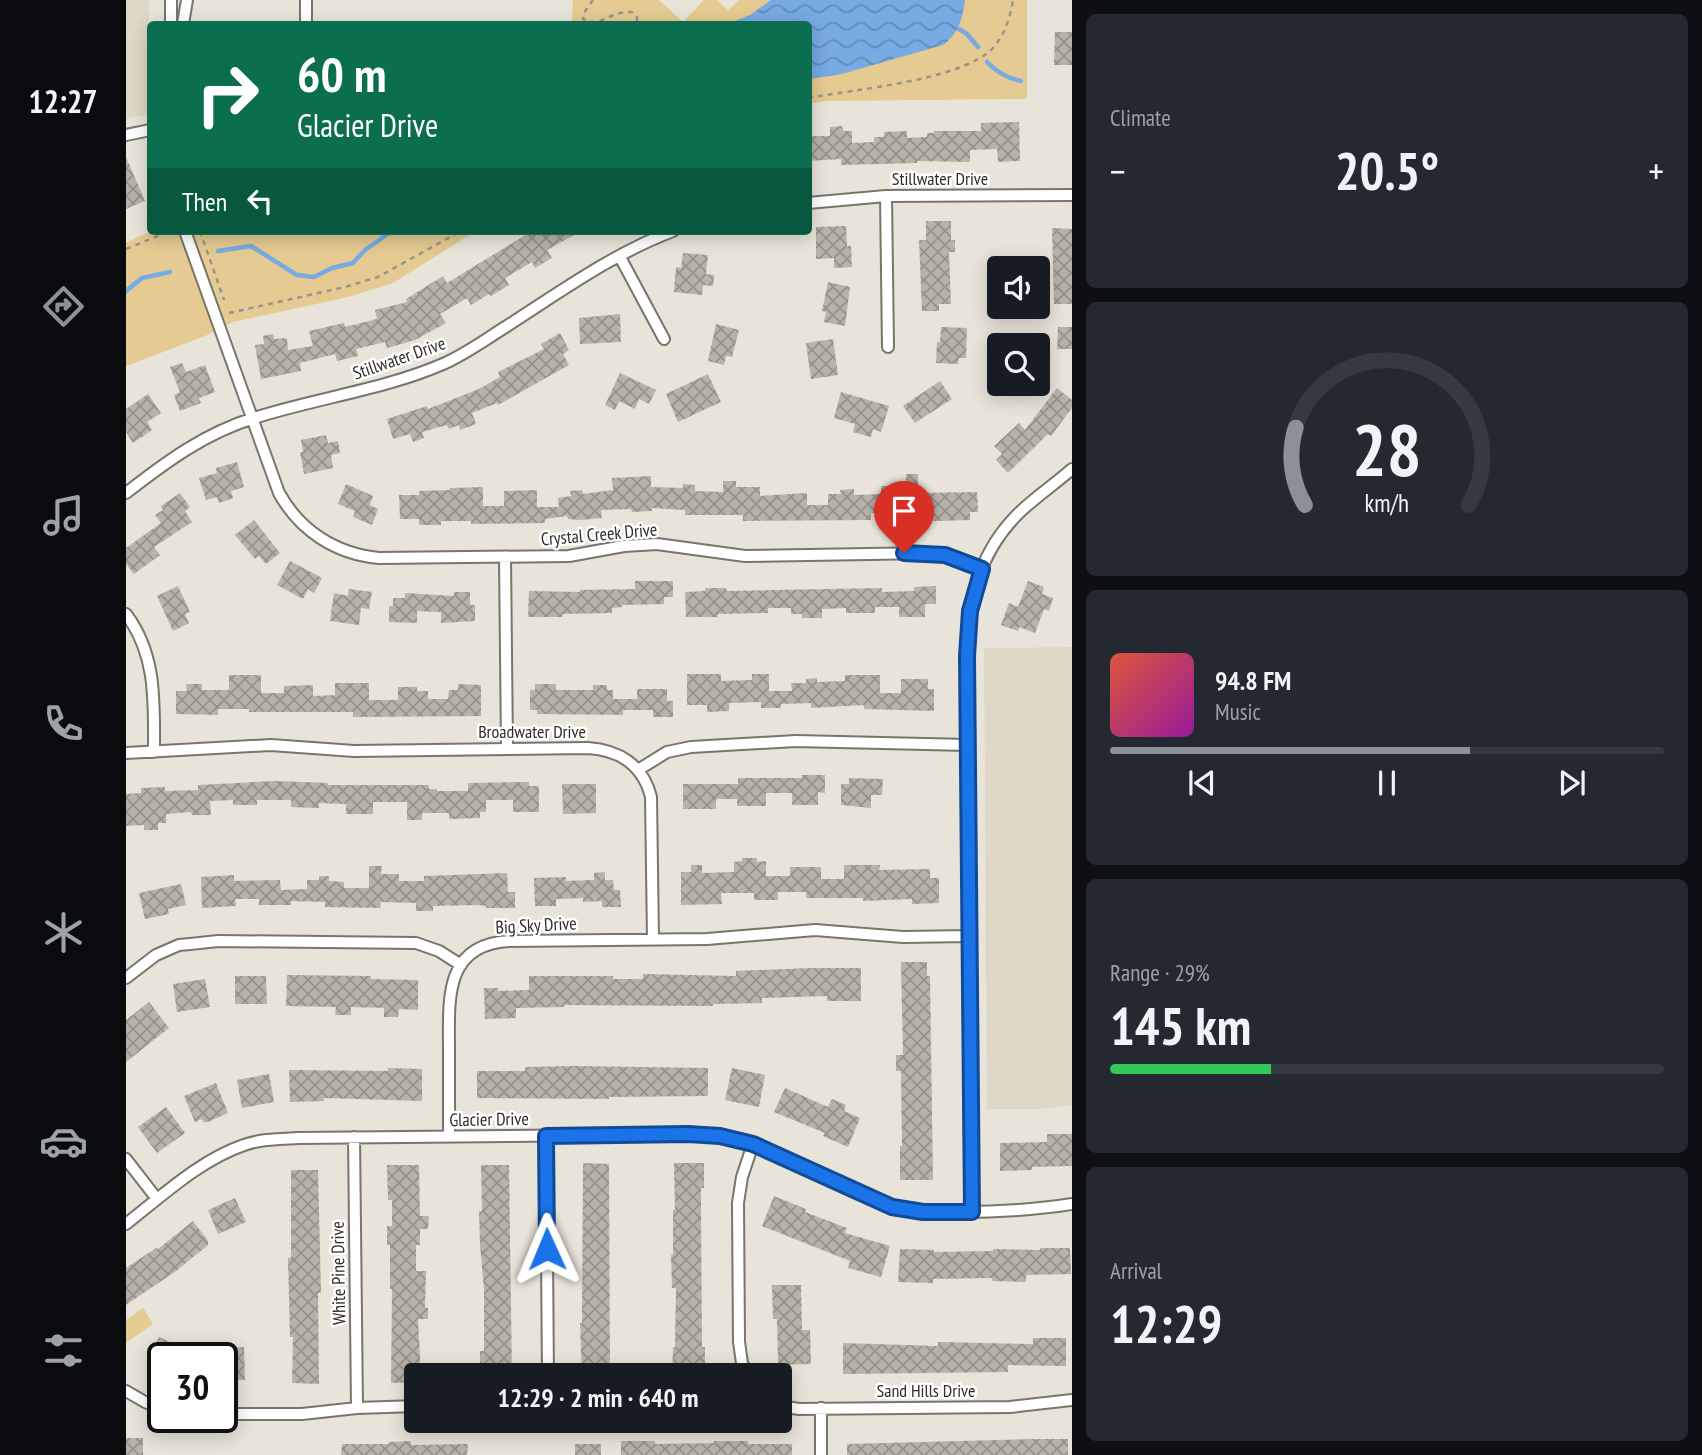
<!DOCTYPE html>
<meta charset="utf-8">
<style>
:root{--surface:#171b24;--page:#242831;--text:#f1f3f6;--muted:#9ea1a6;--line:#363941;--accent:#8c9099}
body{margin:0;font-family:"PT Sans Narrow",sans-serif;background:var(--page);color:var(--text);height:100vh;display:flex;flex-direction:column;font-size:26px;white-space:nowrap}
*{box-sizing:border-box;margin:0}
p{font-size:23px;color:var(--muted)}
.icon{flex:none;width:38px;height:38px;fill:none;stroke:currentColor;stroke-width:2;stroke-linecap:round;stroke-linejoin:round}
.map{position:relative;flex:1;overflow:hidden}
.sheet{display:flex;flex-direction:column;gap:14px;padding:14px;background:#0d0f14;width:630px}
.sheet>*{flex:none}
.guide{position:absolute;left:21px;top:21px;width:665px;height:214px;border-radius:7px;box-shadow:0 4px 18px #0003;background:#0b6e4f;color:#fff;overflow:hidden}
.tools{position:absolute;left:861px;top:256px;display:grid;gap:14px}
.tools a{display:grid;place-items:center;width:63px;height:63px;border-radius:7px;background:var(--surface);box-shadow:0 4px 18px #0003;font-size:35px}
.speed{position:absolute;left:21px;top:1342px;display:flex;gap:14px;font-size:35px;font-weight:700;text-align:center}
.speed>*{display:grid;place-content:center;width:91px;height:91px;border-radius:50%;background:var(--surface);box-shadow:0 4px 18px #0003;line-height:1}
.speed .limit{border:4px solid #111;border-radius:10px;background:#fff;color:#111}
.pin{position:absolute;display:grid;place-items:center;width:60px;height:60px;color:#fff;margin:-72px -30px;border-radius:50% 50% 50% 0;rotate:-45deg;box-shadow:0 0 7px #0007}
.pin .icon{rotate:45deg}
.me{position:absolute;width:77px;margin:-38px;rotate:359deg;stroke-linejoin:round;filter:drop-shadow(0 0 5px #0008)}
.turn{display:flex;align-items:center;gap:24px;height:147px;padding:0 35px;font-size:32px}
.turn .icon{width:91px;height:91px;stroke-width:2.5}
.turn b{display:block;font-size:49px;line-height:60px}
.then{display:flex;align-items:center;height:66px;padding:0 35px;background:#0003;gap:14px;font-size:26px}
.big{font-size:52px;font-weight:800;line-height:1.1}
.sheet .tile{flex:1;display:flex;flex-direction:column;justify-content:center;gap:10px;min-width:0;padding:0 24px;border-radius:10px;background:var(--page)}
.sheet .dial{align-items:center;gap:0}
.dial svg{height:182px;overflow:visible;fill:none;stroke:var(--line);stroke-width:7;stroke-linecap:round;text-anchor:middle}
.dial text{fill:var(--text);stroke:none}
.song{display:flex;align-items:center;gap:21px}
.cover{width:84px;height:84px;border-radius:10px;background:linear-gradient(135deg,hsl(10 70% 55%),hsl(300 70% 35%))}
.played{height:7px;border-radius:4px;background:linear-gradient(90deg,var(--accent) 65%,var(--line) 65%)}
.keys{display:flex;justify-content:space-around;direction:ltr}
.heat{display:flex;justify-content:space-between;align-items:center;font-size:38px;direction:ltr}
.charge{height:10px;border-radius:5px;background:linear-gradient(90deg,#34c759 29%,var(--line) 0)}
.trip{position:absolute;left:278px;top:1363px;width:388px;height:70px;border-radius:7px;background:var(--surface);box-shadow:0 4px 18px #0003;font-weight:800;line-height:70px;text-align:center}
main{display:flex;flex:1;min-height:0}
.tab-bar{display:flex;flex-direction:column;width:126px;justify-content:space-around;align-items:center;background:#090b0e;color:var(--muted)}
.tab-bar .icon{width:49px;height:49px}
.tab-bar .active{color:var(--accent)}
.tab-bar b{font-size:32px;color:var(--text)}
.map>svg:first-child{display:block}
</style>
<main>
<nav class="tab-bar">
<b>12:27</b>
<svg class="icon active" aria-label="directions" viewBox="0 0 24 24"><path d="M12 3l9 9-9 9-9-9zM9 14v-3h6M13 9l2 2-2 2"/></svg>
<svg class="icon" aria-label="music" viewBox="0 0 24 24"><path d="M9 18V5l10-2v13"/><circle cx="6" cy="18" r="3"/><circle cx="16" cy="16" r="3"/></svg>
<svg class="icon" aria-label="phone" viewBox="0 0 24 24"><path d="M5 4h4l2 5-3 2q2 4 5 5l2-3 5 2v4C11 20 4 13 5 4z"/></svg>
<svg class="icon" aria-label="climate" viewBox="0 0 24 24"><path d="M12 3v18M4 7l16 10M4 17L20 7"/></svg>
<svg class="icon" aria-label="car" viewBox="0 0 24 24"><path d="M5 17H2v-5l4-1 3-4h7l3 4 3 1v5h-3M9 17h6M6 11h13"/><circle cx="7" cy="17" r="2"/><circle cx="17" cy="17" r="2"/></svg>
<svg class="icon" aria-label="filters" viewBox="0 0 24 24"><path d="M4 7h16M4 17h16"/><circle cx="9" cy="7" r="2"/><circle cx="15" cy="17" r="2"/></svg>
</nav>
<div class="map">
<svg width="946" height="1455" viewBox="0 0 946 1455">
<defs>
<pattern id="water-waves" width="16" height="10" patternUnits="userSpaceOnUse" patternTransform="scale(1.75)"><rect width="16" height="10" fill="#78aae3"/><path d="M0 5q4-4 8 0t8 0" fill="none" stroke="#638bb8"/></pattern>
<pattern id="building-cross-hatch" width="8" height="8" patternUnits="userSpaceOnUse" patternTransform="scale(1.75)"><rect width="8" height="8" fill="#b8b3aa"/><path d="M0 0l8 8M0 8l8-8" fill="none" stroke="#96928a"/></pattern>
</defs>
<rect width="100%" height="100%" fill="#e8e4da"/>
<path fill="#dfd8c8" d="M0,0H23L24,114L0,119Z
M946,647V1105L914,1109H861L858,648Z"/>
<path fill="#e5ca91" d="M447,0H533L557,22L578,0H591L602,10L613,0H901V99L699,101L683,104L682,24H446Z
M25,231H350L267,283L222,297L107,322L79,336L0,366V243Z
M17,1308L27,1324L0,1343V1320Z"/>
<path fill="url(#water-waves)" d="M645,0H839C836,20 833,33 817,45L716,74L683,79L682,24H602L624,15Z"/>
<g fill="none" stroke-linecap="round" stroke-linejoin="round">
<path stroke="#78aae3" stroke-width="4.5" d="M833,29L841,34L852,47
M861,62C871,73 881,78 895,81
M92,251L125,246L171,275L188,277L206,268L227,263L239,250L266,231
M0,291L16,278L44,272"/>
</g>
<path fill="url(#building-cross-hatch)" d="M929,32H946V65H928Z
M893,122L894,161L872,162L871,149L844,150V162L791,161V163L715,165V159L682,161V136H704V127L716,126L717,131H726V143L748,142V137H758V132L781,131V138L801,137V133H808V131H855V123Z
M0,157L19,201L0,209Z
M800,221H825V240H829V252H823L825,304H813V311H796L793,240H800Z
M720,226L721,246H725L726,267L708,268V258L690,259V227Z
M926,228L946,229V304H928Z
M406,231H455L421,250L426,258L409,268L406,262L379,278L383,285L365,296L363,294L345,305L341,298L314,314L320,323L289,340L261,348L259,342L230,349L232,356L211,361L209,354L174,363L175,371L135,379L129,345L138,344L137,336L147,334L148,339L161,338L162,350L187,346L183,331L218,323L219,327L251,319L249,310L281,302L280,299L317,276L321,283Z
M557,253L582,255L580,274L588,275L587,286L577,285L576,295L548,292L550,267L555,268Z
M702,282L724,287L719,326L698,322L700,312L696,311Z
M494,314L495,342L454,344L453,318Z
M590,324L613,330L606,357L600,356L598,365L582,361Z
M815,327L841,328L840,358H833L832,364L810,363L811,342H814Z
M932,327H946V349H931Z
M434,333L443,350L437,354L443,365L372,405L371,403L346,413L350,424L334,430L333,425L323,429L321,425L296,432L298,438L287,442L284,434L267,439L261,419L301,406L302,409L353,389L374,377L372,372L418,349L415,344Z
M707,339L712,375L685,379L680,343Z
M56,363L60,372L79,365L89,392L73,398L75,403L54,411L48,395L54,392L44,367Z
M494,373L530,390L523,404L513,399L509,409L493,401L489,410L479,405Z
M582,374L595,402L552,422L540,394Z
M814,381L826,399L789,423L777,406Z
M931,388L946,400V408L925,436L922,434L882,473L870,460L876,454L868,446L893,423L899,430Z
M715,392L763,406L755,432L747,429L745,437L727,432L729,424L708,418Z
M22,394L35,413L21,422L26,430L7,443L0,432V409Z
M200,435L202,443L212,441L214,453L205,455L207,468L178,474L174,452H177L175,440Z
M111,462L118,487L105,491L107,498L93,503L91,497L80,500L73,478L91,473L90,468Z
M780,474H792V493L851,492L852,512H844V520L812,521L777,520V513H745V520L617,521V515H559V510L526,508V511L506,512L505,509L475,510L476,518L454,520L442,519L441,516L419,519V523L345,524V521H315V525H293V519H274L273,495H293V491L324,490V488L357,487V506H378V491L411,490V507H433L432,498L445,496L444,491L456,490L457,494L487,490L486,478L525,476V487L557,488V484L569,485V491L597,492V481H610V487H634V496L681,493V505H702V494H715L714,490L728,489V495L755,494V486H780Z
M220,484L247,496L244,505L252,509L246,525L227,517L229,511L212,504Z
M54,493L64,507L59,511L66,522L28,547L34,555L8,574L0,564V548L35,523L29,515L37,510L35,506Z
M128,520L154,553L140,564L133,556L129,559L109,535Z
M164,561L196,578L188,593L182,589L177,599L151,585Z
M509,581H547V597H538V604L496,605V607L486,608V613L437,614L436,617H402L403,591L454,592V590L509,589Z
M902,581L918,587L916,594L927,598L923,611L918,609L909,633L893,627L892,631L875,625L883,603L892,607Z
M52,586L64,612L59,614L63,623L47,631L31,596Z
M810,586V604H799V617H773V607H749V613H720V608L696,609V618H676V614H665V608H642V613L592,614V617H560L559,592L579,591V588H600L601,591L756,588V592L788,591V587Z
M223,589L246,592L243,609L235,608L233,625L204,621L208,593L222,596Z
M328,592H344V605H349V621L315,623V612L291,611V623L263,622V606H267V598H279V593L328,596Z
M561,674H595V681L626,680V674H643V691H666L665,683H680V679L691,678V682L719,681V675H754V693H775V679H802V689H808V711L738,709V705L685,708V703L655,704V708H635V702L603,703V711L581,712V705H561Z
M103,675H135V693H158V686L187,685V696L209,695V683H243V700H272V687H291V691H302V699H322L323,690H332V684L355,685V716L227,717V712H123V709H92V715L50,714V691H61L60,684H76V690H103Z
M409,684H430V690H467V685H481V690H487V699H511V689H541V701H547V717H527V710H497V715L411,714V710H404V690H409Z
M676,775H699V793L692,792V805H666V793H640V806H611V799H590V809H557V784H612V778H676Z
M723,778L757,779L756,795H745V808L715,805V784H723Z
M149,781L202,783V785H303V789H311V791H342V783L403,782V786H413V812H387V800H360V812H354V818L323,819V813H296V820H281V802H247V814H220V804L193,803V808L165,807V800H131V805H107V800L84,801L85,815H66L65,812L40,814V823H32V830H18V825L0,826V794L15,793V788L39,787V791L72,790V785Z
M436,784H470V813L437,814Z
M616,858H631V862L640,861V876H664V867H695V879H718V865H754L753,870L804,869V878H813V903L786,904V899L737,901V898H680V892H652V900H628V893H595L596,904L555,905V872H565V865H576V873L608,872V862L616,861Z
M243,866H256L255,874H273V881H298V876L381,873L382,892H389V908H360V906L352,905L307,906V911H290V903L255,902L254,908L199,907V902L165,901V905H133V899H109L110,906L76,908L75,877L108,875V881L154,880L155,890L181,889V880H193V876H203V881L218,882V888H243Z
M479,872V880H487L488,890H494L495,907H476V901L457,902V898L430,899V906H409L408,878L440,877V881L468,880V873Z
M55,884L60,905L42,909L43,914L19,919L13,893Z
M775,962H801V976H804L807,1180H774V1146H776L775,1071H770V1055H777Z
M684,968H735V1001H701V996L636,998V1003L587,1004V1006L438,1005V1007L390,1008V1018L359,1019L358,988H372V991L403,990V976H487V979H517V974L610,976V971Z
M161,975L245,976V979L292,980V1010L273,1009L272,1017H258V1008L225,1007V1015H209L210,1007L160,1006Z
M109,976H140L141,1004H109Z
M79,979L84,1007L51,1012L47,984Z
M23,1002L43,1028L0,1062V1020Z
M449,1066L582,1068V1096L483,1097V1099L351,1098V1071H399V1067Z
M262,1068L296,1069V1101L198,1098V1101L164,1102L163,1070L262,1071Z
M606,1068L639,1075L633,1107L599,1100Z
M143,1074L148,1102L116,1108L111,1080Z
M90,1083L102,1113L82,1122H78L76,1119L69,1122L58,1096Z
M659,1088L702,1107L706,1099L720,1105L718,1111L734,1118L722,1147L697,1136L699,1133L648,1112Z
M40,1107L59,1133L31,1153L12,1127Z
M921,1134H946V1166L906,1167V1170L874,1171V1143L921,1142Z
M457,1163L483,1164L484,1376H456L454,1323H456Z
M548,1163H578V1188H575V1209L576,1347H579V1376H546L547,1347H549L550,1288H546L545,1255H547V1210H549Z
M261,1165H293L294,1216H303L302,1229H294V1245H290V1271H300L299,1308H302V1319H292L295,1376H290V1382L265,1383L266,1289H264V1245H261V1226H266V1200H262Z
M355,1165H383L386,1376H354V1351H358V1289L354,1245L353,1211H356Z
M165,1170H192L195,1293H192L193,1384L166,1383L167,1337H164L162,1258H165Z
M648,1196L680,1209L679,1212L721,1228L719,1233L764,1246L755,1277L722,1268L724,1261L636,1226Z
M109,1198L120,1222L92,1234L82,1210Z
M67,1221L82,1241V1245L50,1271L0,1305V1268L30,1248L32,1249Z
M914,1248H944L945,1274L900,1275V1282L866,1281V1278L807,1279V1283L772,1282L774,1249L808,1250V1252L867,1251V1249L914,1250Z
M646,1285H675L676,1330H684L685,1364L652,1365L651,1319H647Z
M33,1337L79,1358H37V1370L21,1363Z
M907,1338H940V1366L882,1365V1372L717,1374V1343L812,1346V1342L907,1344Z
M118,1347L119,1380H96V1348Z
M0,1438H17V1455H0Z
M909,1439H942V1455H721V1444Z
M285,1441V1445L342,1444L341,1455H215L216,1444H263V1442Z
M495,1441H529V1444L588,1443V1441H622V1444H666V1455H495Z
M449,1444H475V1455H449Z"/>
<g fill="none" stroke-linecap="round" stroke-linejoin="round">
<defs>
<path id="street" d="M45,0V24
M180,0V24
M57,24L61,0
M0,135L24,130
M760,196L762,347
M682,203L760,196L946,195
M59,231L153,493C174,531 210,554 253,558L443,556L498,546L531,544L619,556L804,553L832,558L856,569
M494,257L538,339
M0,493C40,462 79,433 128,418C190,398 257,390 317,364C340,354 360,339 381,326C434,292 488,253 547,231
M379,558L381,748
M0,614C31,655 28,703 28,752
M0,753L145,745L228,751L462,748C493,750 517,765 525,797L527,939
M512,770L541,752L565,747L670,741L842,745
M0,978L30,955L53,945L64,944L92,941L290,943L313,951L335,965
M420,1136L422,1376
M228,1137L231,1408
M323,1137C323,1108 323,1079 323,1050C323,1001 317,944 384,941L581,939L689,930L777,937L843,936
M0,1159L31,1199
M846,1212L841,656C843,599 852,552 895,511C911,496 930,483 946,469
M0,1224C36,1196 74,1160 118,1145C135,1139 154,1139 172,1138L580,1134C647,1143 701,1185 764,1206C787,1214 810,1213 834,1212C872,1212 908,1210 946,1204
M622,1376L616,1363L613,1342L612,1203L616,1177L627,1144
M0,1391L19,1402L37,1409
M654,1406L673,1409L884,1407L946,1400
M695,1408V1455
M96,1414H176L231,1408L290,1406"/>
</defs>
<use href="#street" stroke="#79756d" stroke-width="14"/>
<path stroke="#97948c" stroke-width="2.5" stroke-dasharray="5 5" stroke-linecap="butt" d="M467,0L457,14V19L469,23C482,18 514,0 511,24
M682,98C729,89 833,81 866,49C879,35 884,18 887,0
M74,231L98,300
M0,249L44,231
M103,313L219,287L252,277L335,231"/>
<use href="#street" stroke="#fff" stroke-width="10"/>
</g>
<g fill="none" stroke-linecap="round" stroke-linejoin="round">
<defs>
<path id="route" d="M421,1249L420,1136L562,1134L594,1136L627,1144L766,1207L797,1212H846L841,656L844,611L856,569L819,555L778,553"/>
</defs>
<use href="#route" stroke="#114b97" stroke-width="18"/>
<use href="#route" stroke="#1a73e8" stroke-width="12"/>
</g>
<g text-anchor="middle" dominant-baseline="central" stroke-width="5" stroke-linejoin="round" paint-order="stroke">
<g font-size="18" fill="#2f2d29" stroke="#fff">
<text x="814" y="178">Stillwater Drive</text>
<text transform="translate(273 358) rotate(-19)">Stillwater Drive</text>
<text transform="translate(473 534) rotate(-5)">Crystal Creek Drive</text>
<text x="406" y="731">Broadwater Drive</text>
<text transform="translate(410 925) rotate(-3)">Big Sky Drive</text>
<text transform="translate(363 1119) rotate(-1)">Glacier Drive</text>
<text transform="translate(212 1273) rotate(-91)">White Pine Drive</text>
<text x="800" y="1390">Sand Hills Drive</text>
</g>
</g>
</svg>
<div class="tools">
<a><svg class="icon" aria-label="sound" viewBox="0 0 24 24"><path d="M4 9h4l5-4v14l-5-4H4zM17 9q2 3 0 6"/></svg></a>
<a><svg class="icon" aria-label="search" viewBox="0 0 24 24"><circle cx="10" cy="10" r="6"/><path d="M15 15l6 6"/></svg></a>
</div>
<div class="speed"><div class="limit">30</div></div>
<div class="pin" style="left:778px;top:553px;background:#d93025"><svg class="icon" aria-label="arrive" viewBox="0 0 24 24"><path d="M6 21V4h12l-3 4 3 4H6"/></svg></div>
<svg class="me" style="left:421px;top:1249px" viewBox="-20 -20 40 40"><path d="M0-17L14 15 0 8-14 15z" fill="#1a73e8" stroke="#fff" stroke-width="4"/></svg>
<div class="trip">12:29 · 2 min · 640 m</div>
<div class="guide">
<div class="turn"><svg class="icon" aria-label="right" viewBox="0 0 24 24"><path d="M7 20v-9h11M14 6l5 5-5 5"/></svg><div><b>60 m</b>Glacier Drive</div></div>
<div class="then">Then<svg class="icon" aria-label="left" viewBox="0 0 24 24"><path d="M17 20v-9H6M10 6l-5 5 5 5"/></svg></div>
</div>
</div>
<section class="sheet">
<div class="tile"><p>Climate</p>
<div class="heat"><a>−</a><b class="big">20.5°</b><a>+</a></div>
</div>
<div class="tile dial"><svg viewBox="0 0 100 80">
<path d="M14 69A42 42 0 1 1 86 69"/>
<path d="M14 69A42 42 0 0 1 10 35" stroke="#8c9099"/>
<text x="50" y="56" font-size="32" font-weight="700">28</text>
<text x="50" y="72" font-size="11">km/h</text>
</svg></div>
<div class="tile">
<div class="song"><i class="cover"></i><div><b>94.8 FM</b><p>Music</p></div></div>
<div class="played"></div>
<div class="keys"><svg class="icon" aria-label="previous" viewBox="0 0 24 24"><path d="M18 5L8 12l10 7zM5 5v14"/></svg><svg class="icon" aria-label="pause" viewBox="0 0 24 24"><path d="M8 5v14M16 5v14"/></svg><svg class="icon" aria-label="next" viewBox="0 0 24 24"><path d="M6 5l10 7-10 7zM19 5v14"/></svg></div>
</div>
<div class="tile"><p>Range · 29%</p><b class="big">145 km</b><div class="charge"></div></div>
<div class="tile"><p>Arrival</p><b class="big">12:29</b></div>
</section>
</main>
